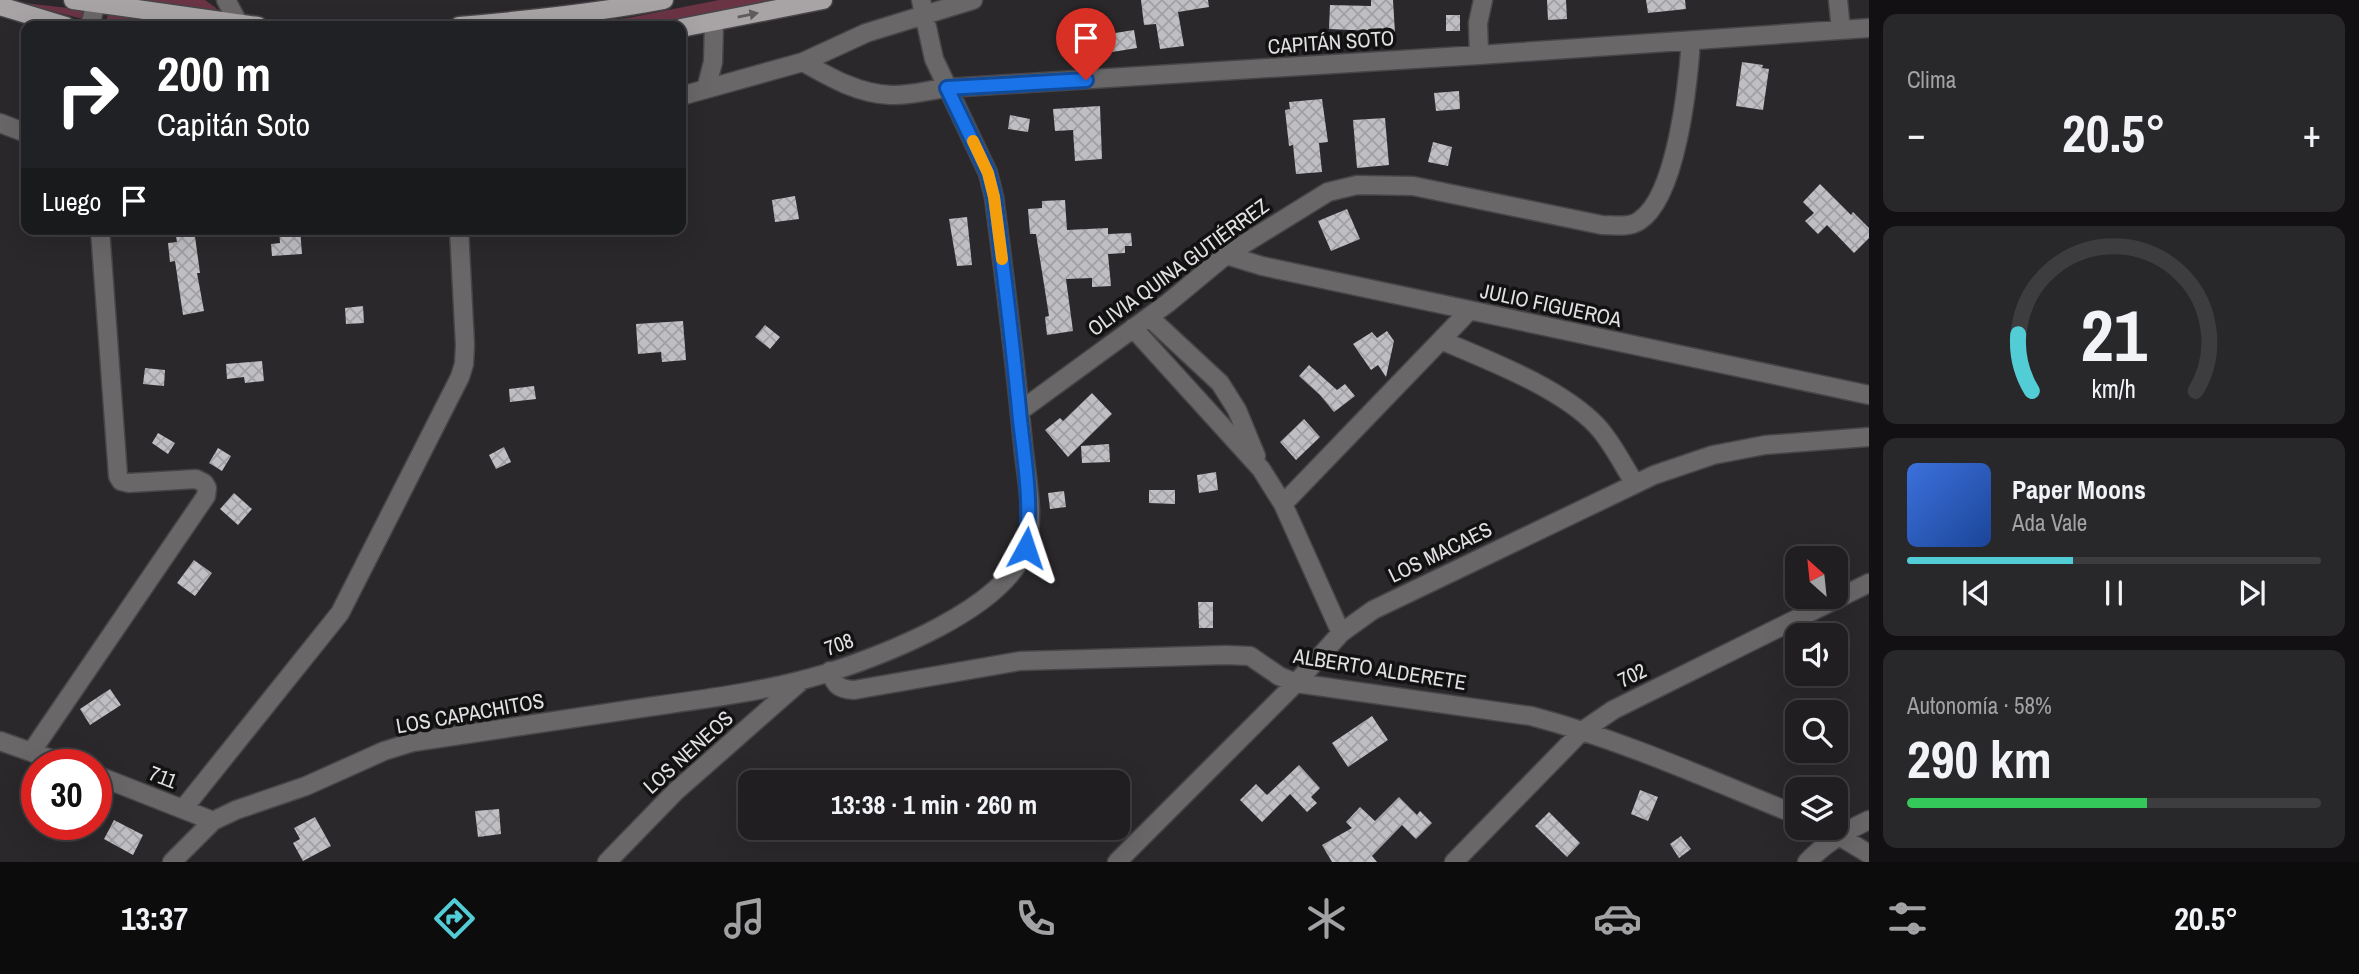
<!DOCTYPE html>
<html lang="es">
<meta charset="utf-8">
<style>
:root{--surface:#201e21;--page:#28272a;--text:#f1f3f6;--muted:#a2a2a5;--line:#3d3c3f;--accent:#52ccd5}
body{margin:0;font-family:"Archivo Narrow",sans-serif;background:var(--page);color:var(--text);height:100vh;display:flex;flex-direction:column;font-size:26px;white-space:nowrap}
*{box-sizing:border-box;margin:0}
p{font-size:23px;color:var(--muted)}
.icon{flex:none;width:38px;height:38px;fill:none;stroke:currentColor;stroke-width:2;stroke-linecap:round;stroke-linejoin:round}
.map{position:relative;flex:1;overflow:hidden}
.panel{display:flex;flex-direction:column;gap:14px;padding:14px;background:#121012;width:490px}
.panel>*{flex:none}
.banner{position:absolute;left:21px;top:21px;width:665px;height:214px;border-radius:14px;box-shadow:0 7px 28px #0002,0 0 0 2px var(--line);background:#202124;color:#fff;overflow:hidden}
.needle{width:46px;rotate:333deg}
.buttons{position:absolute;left:1785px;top:546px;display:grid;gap:14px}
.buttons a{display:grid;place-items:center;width:63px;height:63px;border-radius:14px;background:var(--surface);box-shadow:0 7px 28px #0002,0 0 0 2px var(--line);font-size:35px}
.speed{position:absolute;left:21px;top:749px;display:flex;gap:14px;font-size:35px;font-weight:700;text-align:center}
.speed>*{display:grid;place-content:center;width:91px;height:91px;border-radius:50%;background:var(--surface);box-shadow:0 7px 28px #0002,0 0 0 2px var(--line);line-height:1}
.speed .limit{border:10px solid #d22;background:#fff;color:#111}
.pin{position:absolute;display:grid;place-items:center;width:60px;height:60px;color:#fff;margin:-72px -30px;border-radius:50% 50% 50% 0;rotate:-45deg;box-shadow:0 0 7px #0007}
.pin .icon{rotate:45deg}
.me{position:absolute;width:77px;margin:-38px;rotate:5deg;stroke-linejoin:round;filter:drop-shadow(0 0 5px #0008)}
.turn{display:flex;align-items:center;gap:24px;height:147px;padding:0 21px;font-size:32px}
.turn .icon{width:91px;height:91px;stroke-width:2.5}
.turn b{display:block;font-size:49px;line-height:60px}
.then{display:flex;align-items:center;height:66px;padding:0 21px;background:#0003;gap:14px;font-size:26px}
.big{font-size:52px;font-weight:800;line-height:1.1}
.panel .card{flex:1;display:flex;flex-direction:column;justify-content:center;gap:10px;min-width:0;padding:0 24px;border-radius:14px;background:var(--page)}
.panel .dial{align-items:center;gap:0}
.dial svg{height:182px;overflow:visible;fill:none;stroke:var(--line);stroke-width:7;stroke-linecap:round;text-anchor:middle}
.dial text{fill:var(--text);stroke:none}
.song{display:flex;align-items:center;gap:21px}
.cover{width:84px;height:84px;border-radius:10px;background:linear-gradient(135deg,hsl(220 70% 55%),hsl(220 70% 35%))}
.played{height:7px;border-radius:4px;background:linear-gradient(90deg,var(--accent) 40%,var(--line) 40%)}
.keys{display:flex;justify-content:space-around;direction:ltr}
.heat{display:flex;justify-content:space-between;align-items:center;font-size:38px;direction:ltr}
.charge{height:10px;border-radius:5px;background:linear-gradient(90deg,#34c759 58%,var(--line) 0)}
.trip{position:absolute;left:738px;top:770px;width:392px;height:70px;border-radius:14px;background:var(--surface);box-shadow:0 7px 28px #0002,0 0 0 2px var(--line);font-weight:800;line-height:70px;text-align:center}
.tab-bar{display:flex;height:112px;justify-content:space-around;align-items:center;background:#0d0c0d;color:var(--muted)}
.tab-bar .icon{width:49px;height:49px}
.tab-bar .selected{color:var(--accent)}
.tab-bar b{font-size:32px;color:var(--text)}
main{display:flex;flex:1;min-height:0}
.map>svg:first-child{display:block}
</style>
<main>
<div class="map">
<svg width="1869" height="862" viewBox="0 0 1869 862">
<defs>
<pattern id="building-cross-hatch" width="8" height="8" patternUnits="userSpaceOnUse" patternTransform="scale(1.75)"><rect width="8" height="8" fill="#bfbec3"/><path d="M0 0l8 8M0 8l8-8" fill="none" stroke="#a09fa3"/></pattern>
</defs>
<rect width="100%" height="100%" fill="#2b282c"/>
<path fill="#6b3445" d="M131,0H205L216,8L219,14Z
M719,0H778L639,26H550L628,18Z
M16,2L85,10L83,19Z
M108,14L182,26H129L106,22Z"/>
<path fill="url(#building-cross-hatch)" d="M1141,0H1208L1209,7L1178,12L1184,46L1160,49L1156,24L1144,25Z
M1371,0H1393L1395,33L1373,34V31L1329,29L1330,5L1371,6Z
M1547,0H1566L1567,19L1548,20Z
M1646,0H1685L1686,9L1648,13Z
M1446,15H1460V31H1446Z
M1134,30L1137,48L1112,52L1109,34Z
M1742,62L1763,65L1762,68L1769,69L1763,110L1736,106Z
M1459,91L1460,109L1436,111L1434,93Z
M1322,99L1328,142L1319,143L1322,172L1296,174L1293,145L1289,146L1285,110L1290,109L1289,102Z
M1100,106L1102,159L1075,161L1073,130L1055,131L1053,109Z
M1010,115L1030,119L1028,132L1008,129Z
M1385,118L1389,165L1357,168L1353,120Z
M1433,142L1452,147L1448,166L1428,162Z
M1820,184L1851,215L1853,212L1869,228V238L1854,253L1827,225L1818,234L1805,221L1814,213L1803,202Z
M795,196L799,219L775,222L772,200Z
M1065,200L1067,230L1108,228V234L1131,233L1132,246H1125V253L1108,254L1111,286L1092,287V278L1066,279L1073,331L1047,335L1045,317L1049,316L1036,234H1030L1028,209L1042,208V201Z
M1347,209L1360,239L1331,251L1318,221Z
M967,217L972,265L957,266L949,219Z
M181,229H194L200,273H197L204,311L183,315L175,261L170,262L168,243L177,242L176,236L182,235Z
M279,229H300L302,254L272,256L271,244L280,243Z
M363,306L364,323L346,324L345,308Z
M683,321L686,360L662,362L661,352L638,354L636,324Z
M765,325L780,337L770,349L755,337Z
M1387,331L1394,341L1386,377L1378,365L1371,370L1353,344L1372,332L1377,338Z
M262,361L264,381L245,383L244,377L227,379L226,364Z
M1309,365L1337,390L1345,384L1355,396L1334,412L1320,395L1299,376Z
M145,368L165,370L164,386L143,384Z
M534,386L536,399L510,402L509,389Z
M1092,393L1112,414L1068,457L1045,430L1060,418L1063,421Z
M1304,419L1320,437L1296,460L1280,442Z
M158,433L175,443L168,454L152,443Z
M1109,444L1110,462L1082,463L1081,446Z
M504,447L511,462L496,469L489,455Z
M218,448L231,456L222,471L209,463Z
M1216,472L1218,490L1199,493L1197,475Z
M1149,490H1175V504L1149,503Z
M1064,491L1066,507L1050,509L1048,493Z
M234,493L252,509L238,525L220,509Z
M194,560L212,573L195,596L177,583Z
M1198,602H1213V628H1199Z
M110,689L121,705L90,725L80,709Z
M1372,716L1388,740L1348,767L1332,743Z
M1299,765L1320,788L1311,797L1317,803L1307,812L1290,794L1262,822L1240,800L1256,784L1267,795Z
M1640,790L1658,797L1648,821L1631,814Z
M1399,797L1417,815L1420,811L1432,823L1416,839L1402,825L1372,856L1377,862H1332L1322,845L1352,828L1346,822L1360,807L1375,821Z
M499,809L501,834L478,837L475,811Z
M1549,812L1580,843L1567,857L1535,826Z
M315,817L331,846L303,861L293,843L300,839L294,828Z
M114,820L143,835L133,855L104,839Z
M1681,836L1691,849L1679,858L1670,844Z"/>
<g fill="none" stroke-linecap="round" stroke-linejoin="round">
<defs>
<path id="minor" d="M226,0L240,26
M1838,0L1841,30
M90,26L96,2L98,0
M1479,55L1478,23L1483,0
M803,62C831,78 859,94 891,95C909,96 929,90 947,88L1479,55L1869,28
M706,89L713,62L714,22
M681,96L803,62L866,33L973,0
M0,123L26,133
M1226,255L1262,266L1869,395
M1149,317L1220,383L1237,410L1256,456
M1133,328L1261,469L1283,504L1341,633
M1443,341C1490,361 1561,388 1597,426C1612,442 1623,465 1635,484
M1020,411L1168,303L1226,255L1328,192L1357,185L1413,186L1602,225C1614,225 1629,228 1639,221C1677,197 1688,83 1691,41
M1283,504L1469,311
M830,671C835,686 839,689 854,690L1020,661L1226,655L1250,656L1279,676L1296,683L1531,716C1623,740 1710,780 1797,815
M0,741L68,765
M32,751L206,496L207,488L204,483L196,479L129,483L121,481L118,476L100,229
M96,775L213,821
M183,809L340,613L460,377L464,364L465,345L459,229
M1826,828L1869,854
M172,862L213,821L236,810L306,786L384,751L413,742C491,731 569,719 648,707C706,699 767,691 824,674C881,656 1004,610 1025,549C1036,517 1026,477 1023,444C1015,362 1005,280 994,197L988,173L934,59L921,0
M607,862L676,791L801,681
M1117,862L1296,683L1341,633L1373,610L1654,475L1713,455L1765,445L1869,437
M1454,862L1581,732L1613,710L1869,583
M1807,862C1825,843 1845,831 1869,820"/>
<path id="major" d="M73,0L258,26
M0,6L66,26
M459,26C528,20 596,13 664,0
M681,28L823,0"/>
</defs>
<use href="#minor" stroke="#484549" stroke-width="21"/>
<use href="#major" stroke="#484549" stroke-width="21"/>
<use href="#minor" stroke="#696768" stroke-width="18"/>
<use href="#major" stroke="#a8a4a6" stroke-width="18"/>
</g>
<defs><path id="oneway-solid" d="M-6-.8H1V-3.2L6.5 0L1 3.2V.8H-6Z" transform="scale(1.75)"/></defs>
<use fill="#5e5b5c" href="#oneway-solid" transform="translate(748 15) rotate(-11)"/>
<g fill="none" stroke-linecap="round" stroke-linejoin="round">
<defs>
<path id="route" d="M1026,548C1032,505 1025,463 1020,420C1013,346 1004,272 994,197L988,173L947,88L1086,80"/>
</defs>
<use href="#route" stroke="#114b97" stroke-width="18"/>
<use href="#route" stroke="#1a73e8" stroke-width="12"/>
<path stroke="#f59e0b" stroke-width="12" d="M973,141L988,173L994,197L1002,259"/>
</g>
<g text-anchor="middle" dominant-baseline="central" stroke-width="7" stroke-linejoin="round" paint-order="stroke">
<g font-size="21" fill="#e2e0e2" stroke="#131213">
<text transform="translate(1331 42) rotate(-4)">CAPITÁN SOTO</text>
<text transform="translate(1178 267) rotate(-36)">OLIVIA QUINA GUTIÉRREZ</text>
<text transform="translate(1551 305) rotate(12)">JULIO FIGUEROA</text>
<text transform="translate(1440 552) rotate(-26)">LOS MACAES</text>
<text transform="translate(839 644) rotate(-20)">708</text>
<text transform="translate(1380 669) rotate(9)">ALBERTO ALDERETE</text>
<text transform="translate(1632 675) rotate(-26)">702</text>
<text transform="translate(470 713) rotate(-10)">LOS CAPACHITOS</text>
<text transform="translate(688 752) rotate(-42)">LOS NENEOS</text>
<text transform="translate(163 777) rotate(21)">711</text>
</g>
</g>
</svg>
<div class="buttons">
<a><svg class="needle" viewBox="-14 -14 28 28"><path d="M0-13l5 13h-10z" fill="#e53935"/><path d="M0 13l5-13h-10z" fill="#a2a2a5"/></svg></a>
<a><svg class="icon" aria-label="sound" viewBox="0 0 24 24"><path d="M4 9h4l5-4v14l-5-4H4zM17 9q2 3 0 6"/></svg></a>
<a><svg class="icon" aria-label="search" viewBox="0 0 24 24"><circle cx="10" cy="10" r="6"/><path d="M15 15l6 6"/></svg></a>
<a><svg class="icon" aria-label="layers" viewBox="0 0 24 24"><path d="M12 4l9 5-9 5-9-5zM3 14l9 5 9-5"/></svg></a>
</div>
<div class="speed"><div class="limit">30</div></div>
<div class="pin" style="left:1086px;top:80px;background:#d93025"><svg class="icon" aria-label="arrive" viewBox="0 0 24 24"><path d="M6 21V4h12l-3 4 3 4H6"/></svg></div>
<svg class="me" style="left:1026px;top:548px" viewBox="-20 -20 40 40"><path d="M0-17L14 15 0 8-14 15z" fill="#1a73e8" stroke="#fff" stroke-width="4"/></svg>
<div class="trip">13:38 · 1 min · 260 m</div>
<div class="banner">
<div class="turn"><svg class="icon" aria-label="right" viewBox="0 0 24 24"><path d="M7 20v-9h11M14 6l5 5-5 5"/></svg><div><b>200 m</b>Capitán Soto</div></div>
<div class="then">Luego<svg class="icon" aria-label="arrive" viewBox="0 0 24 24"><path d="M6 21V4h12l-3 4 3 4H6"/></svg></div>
</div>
</div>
<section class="panel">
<div class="card"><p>Clima</p>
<div class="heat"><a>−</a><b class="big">20.5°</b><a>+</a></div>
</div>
<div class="card dial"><svg viewBox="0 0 100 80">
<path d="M14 69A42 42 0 1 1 86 69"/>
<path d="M14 69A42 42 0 0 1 8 44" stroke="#52ccd5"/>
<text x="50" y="56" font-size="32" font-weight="700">21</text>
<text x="50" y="72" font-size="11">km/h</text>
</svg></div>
<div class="card">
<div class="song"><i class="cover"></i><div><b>Paper Moons</b><p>Ada Vale</p></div></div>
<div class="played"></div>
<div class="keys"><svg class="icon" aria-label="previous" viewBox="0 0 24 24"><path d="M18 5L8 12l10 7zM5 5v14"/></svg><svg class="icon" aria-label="pause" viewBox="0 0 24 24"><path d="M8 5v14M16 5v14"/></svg><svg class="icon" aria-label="next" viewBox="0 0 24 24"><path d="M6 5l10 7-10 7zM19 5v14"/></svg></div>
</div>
<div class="card"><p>Autonomía · 58%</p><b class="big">290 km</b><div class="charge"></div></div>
</section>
</main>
<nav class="tab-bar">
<b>13:37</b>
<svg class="icon selected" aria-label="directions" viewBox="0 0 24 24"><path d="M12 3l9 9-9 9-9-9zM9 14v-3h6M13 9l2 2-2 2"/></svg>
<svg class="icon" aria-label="music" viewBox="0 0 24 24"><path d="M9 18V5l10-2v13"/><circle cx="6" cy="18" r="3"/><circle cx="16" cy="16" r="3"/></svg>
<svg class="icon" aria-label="phone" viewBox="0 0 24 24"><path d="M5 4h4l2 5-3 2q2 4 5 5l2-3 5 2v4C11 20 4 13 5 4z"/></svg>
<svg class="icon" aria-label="climate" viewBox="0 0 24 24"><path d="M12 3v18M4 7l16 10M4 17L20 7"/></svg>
<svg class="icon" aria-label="car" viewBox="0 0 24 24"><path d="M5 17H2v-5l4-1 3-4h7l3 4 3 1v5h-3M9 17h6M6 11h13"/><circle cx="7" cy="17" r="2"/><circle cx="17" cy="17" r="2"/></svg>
<svg class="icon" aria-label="filters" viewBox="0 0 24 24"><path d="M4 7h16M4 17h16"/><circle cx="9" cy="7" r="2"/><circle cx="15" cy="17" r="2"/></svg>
<b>20.5°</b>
</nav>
